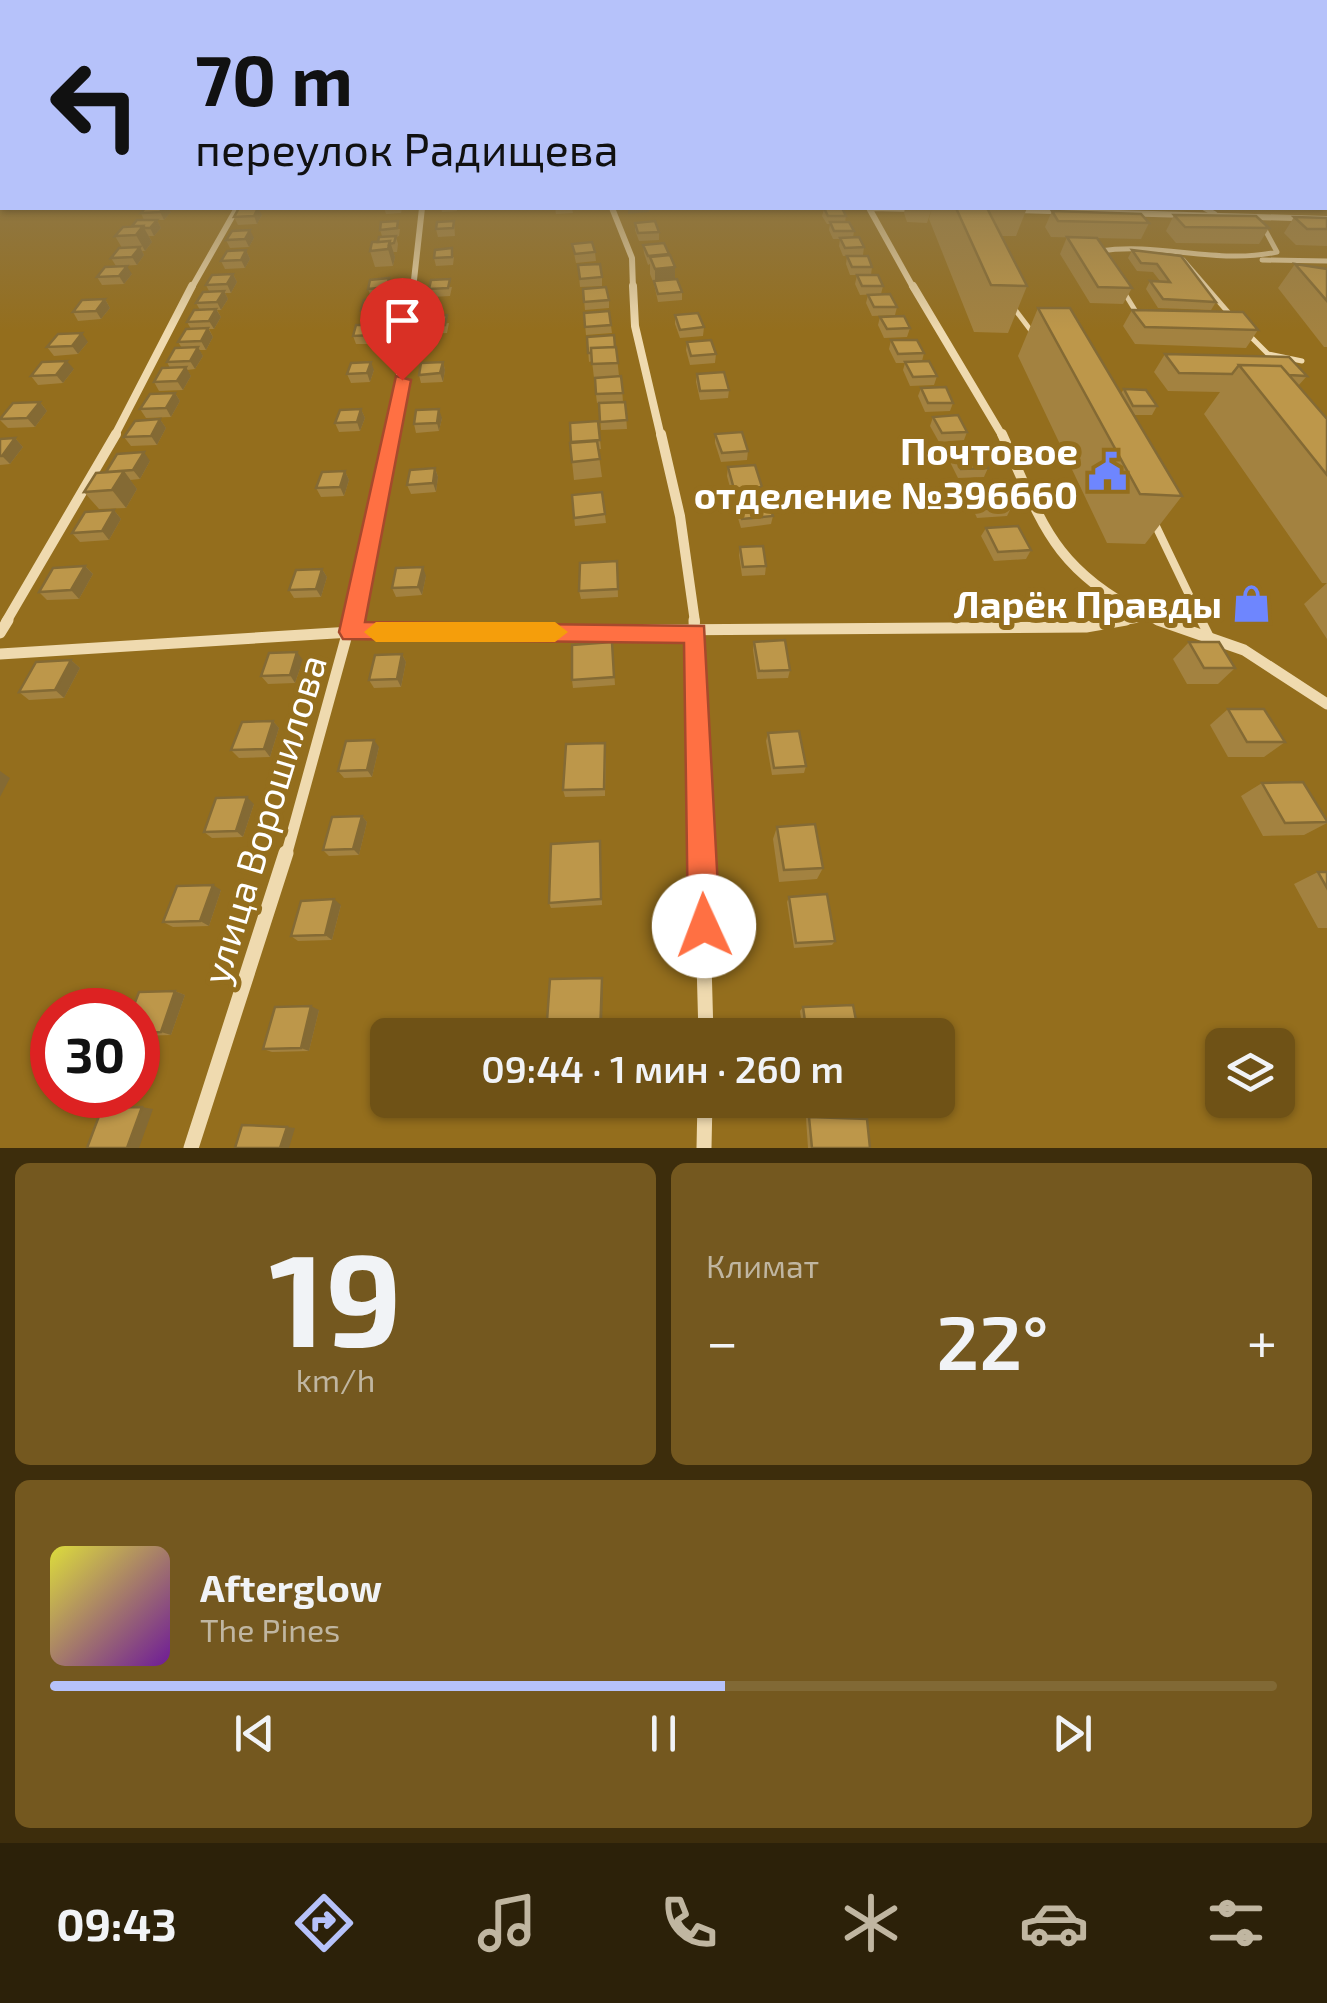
<!DOCTYPE html>
<html lang="ru">
<meta charset="utf-8">
<style>
:root{--surface:#6f5216;--page:#74581f;--text:#f1f3f6;--muted:#c0b6a1;--line:#816935;--accent:#b6c2fa}
body{margin:0;font-family:"Exo 2",sans-serif;background:var(--page);color:var(--text);height:100vh;display:flex;flex-direction:column;font-size:38px;white-space:nowrap}
*{box-sizing:border-box;margin:0}
p{font-size:32px;color:var(--muted)}
.icon{flex:none;width:55px;height:55px;fill:none;stroke:currentColor;stroke-width:2;stroke-linecap:round;stroke-linejoin:round}
.map{position:relative;height:1148px;overflow:hidden}
.side{display:flex;flex-direction:column;gap:15px;padding:15px;background:#3d2d0c;flex:1}
.side>*{flex:none}
.guide{position:absolute;left:0px;top:0px;width:1328px;height:210px;box-shadow:0 2px 8px #0004;background:#b6c2fa;color:#111;overflow:hidden}
.buttons{position:absolute;left:1205px;top:1028px;display:grid;gap:20px}
.buttons a{display:grid;place-items:center;width:90px;height:90px;border-radius:15px;background:var(--surface);box-shadow:0 2px 8px #0004;font-size:50px}
.speed{position:absolute;left:30px;top:988px;display:flex;gap:20px;font-size:50px;font-weight:700;text-align:center}
.speed>*{display:grid;place-content:center;width:130px;height:130px;border-radius:50%;background:var(--surface);box-shadow:0 2px 8px #0004;line-height:1}
.speed .limit{border:15px solid #d22;background:#fff;color:#111}
.pin{position:absolute;display:grid;place-items:center;width:85px;height:85px;color:#fff;margin:-102px -42px;border-radius:50% 50% 50% 0;rotate:-45deg;box-shadow:0 0 10px #0007}
.pin .icon{rotate:45deg}
.me{position:absolute;width:110px;margin:-55px;rotate:358deg;stroke-linejoin:round;filter:drop-shadow(0 0 8px #0008)}
.turn{display:flex;align-items:center;gap:35px;height:210px;padding:0 30px;font-size:45px}
.turn .icon{width:130px;height:130px;stroke-width:2.5}
.turn b{display:block;font-size:70px;line-height:85px}
.big{font-size:75px;font-weight:600;line-height:1.1}
.side .card{flex:1;display:flex;flex-direction:column;justify-content:center;gap:15px;min-width:0;padding:0 35px;border-radius:15px;background:var(--page)}
.side .dial{align-items:center;gap:0}
.dial b{font-size:130px;line-height:1}
.song{display:flex;align-items:center;gap:30px}
.cover{width:120px;height:120px;border-radius:15px;background:linear-gradient(135deg,hsl(60 70% 55%),hsl(280 70% 35%))}
.played{height:10px;border-radius:5px;background:linear-gradient(90deg,var(--accent) 55%,var(--line) 55%)}
.keys{display:flex;justify-content:space-around;direction:ltr}
.heat{display:flex;justify-content:space-between;align-items:center;font-size:55px;direction:ltr}
.side .tiles{flex:1;display:grid;gap:15px;grid-template-columns:1fr 1fr}
.card:last-child{grid-column:span 2}
.trip{position:absolute;left:370px;top:1018px;width:585px;height:100px;border-radius:15px;background:var(--surface);box-shadow:0 2px 8px #0004;font-weight:600;line-height:100px;text-align:center}
.menu{display:flex;height:160px;justify-content:space-around;align-items:center;background:#2c2109;color:var(--muted)}
.menu .icon{width:70px;height:70px}
.menu .active{color:var(--accent)}
.menu b{font-size:45px;color:var(--text)}
.map>svg:first-child{display:block}
</style>
<div class="map">
<svg width="1327" height="1148" viewBox="0 0 1327 1148">
<rect width="100%" height="100%" fill="#946e1d"/>
<g fill="none" stroke-linecap="round" stroke-linejoin="round">
<path stroke="#efdaaf" stroke-width="5" d="M1204,208L1215,214
M1100,251C1160,242 1218,265 1277,252L1263,226
M1183,260L1233,318
M1262,260L1327,261
M1122,289L1138,315
M1013,307L1035,336
M1247,333L1268,354L1302,361"/>
<path stroke="#efdaaf" stroke-width="8" d="M1154,522L1202,622"/>
<path stroke="#efdaaf" stroke-width="9" d="M1201,620L1209,636"/>
<path stroke="#efdaaf" stroke-width="6" d="M612,208L632,258L633,289
M869,208L914,289
M872,208L916,209
M1013,210L1327,219
M191,289L237,208
M413,289L422,208"/>
<path stroke="#efdaaf" stroke-width="8" d="M633,286L635,326L661,437
M913,286L1003,437
M114,437L192,286
M391,437L413,286"/>
<path stroke="#efdaaf" stroke-width="10" d="M661,434L680,516L695,622
M1002,434C1044,527 1051,566 1146,616
M6,622L116,434
M351,622L392,434
M1112,622L1147,616L1165,622"/>
<path stroke="#efdaaf" stroke-width="11" d="M694,620L702,856
M1158,620L1244,650L1327,704
M0,633L8,620
M0,654L351,632L1086,627L1126,620
M286,856L351,620"/>
<path stroke="#efdaaf" stroke-width="15" d="M701,853L706,1035
M191,1148L286,853
M704,1148L705,1100"/>
</g>
<path fill="#a38240" d="M1325,170H1327V198H1325Z
M145,208H168L171,212L164,220H157L161,228L154,236H149L152,242L145,251H142L144,255L137,265L116,266L111,258L122,248L115,236L144,220L141,213Z
M384,208H402L401,213L386,214Z
M441,208H457V211L442,212Z
M555,208H572L573,213L556,214Z
M820,208H842L846,216L845,222L854,231L853,238L864,247L863,255L843,256L839,246L840,239H833L829,230L830,224H827L822,216L824,209Z
M905,208H932L927,223L907,222L904,213Z
M932,208H987L988,210L989,208H1027L1016,236H1001L1027,286L1008,333L974,332L929,219Z
M1052,211L1149,223L1141,239L1051,237L1045,227Z
M262,215L257,224L238,225L234,217Z
M1174,215L1269,228L1259,244L1176,243L1166,231Z
M1294,217L1327,218V246L1296,245L1284,233Z
M454,221L455,236L438,237L436,229Z
M635,223L659,232V240L639,241L635,230Z
M400,229L399,236L396,237L398,244L397,252H393L395,257L393,266L375,267L370,251L382,236L380,230Z
M1067,237L1132,288L1123,304L1090,303L1060,254Z
M254,238L249,247L230,248L226,240Z
M572,244L595,252L596,261L576,263Z
M643,245L675,279L682,292V300L658,302L654,284L650,274V264L648,265L644,253Z
M246,250L250,259L245,268L225,269L221,261Z
M1132,250L1181,256L1216,302L1211,310L1158,308L1146,289L1150,281H1160L1153,272L1137,271L1128,258Z
M847,256L872,267L871,275H850L846,264Z
M454,257L453,265L436,266L434,258Z
M1295,264L1327,269V347H1324L1278,288Z
M578,265L602,277V286L580,287Z
M132,274L124,284L102,285L97,277Z
M233,274L237,282L231,293H225L228,299L221,310H217L221,317L214,329H209L213,337L206,350H199L203,356L195,369L187,370L191,376L183,390L159,391L154,382L170,368L167,362L182,348L178,342L191,329L187,322L200,310L196,303L209,291L206,285Z
M857,275L883,286L881,294L860,295L855,284Z
M391,286L390,296L371,297L368,289Z
M452,287L450,296L431,297L429,289Z
M583,289L609,300V308L585,310Z
M868,295L897,307L895,315L872,316L866,303Z
M105,299L110,308L101,319L78,321L73,312Z
M386,307L384,317L364,318L361,310Z
M1038,308L1121,393L1124,389L1157,406L1152,415H1134L1182,496L1145,544L1107,543L1018,356Z
M1132,310L1258,330L1246,348L1135,344L1123,326Z
M609,311L612,333L586,335L584,313Z
M675,315L704,327L703,336L680,338L675,324Z
M880,317L910,328L907,337L884,338L878,325Z
M449,323L447,333L427,334L425,326Z
M379,333L376,344H356L353,336Z
M587,337L616,347L619,376H621L623,402L597,403L592,361L589,362Z
M891,340L924,353L922,361L937,376L934,385L910,386L903,370L905,363H896L889,349Z
M88,342L78,354L54,356L47,347Z
M687,342L716,354L715,363L690,365L686,350Z
M1165,354L1307,376L1298,386L1327,419V583H1322L1204,414L1220,392L1168,391L1154,372Z
M443,362L445,370L443,382L421,383L419,375Z
M74,369L63,383L38,385L31,376Z
M374,370L370,382L351,383L347,374Z
M697,374L729,390L728,398L700,400L696,382Z
M921,388L953,403L950,411L925,412L918,396Z
M175,393L180,401L171,417L146,418L140,409Z
M40,402L47,411L35,427L8,428L0,420Z
M625,402L627,429L601,430L599,403Z
M361,409L365,418L360,431L339,432L335,423Z
M933,417L967,432L964,440L939,442L930,426Z
M442,418L439,431L416,433L414,424Z
M160,419L166,428L157,445L131,446L124,437Z
M598,421L601,449H598L602,477L574,480L570,443Z
M715,434L748,451L747,460L721,462L715,443Z
M15,438L23,447L10,464L0,465V439Z
M952,451L988,468L984,477L958,478L949,460Z
M150,461L140,479L130,480L137,489L126,508L99,509L84,492L106,472Z
M728,467L762,487L761,493L773,516L771,524L741,528L734,505L735,498H733L727,476Z
M435,468L438,477L436,492L411,494L407,485Z
M345,471L349,480L344,496L321,497L316,488Z
M970,487L1011,508L1007,516L977,518L967,496Z
M602,492L606,523L575,526L572,495Z
M114,510L121,519L109,540L80,542L72,533Z
M986,528L1031,550L1026,559L994,561L981,536Z
M740,547L766,566L765,575L742,576L739,555Z
M617,561L618,597L581,599L579,591Z
M85,566L93,574L79,599L47,600L39,592Z
M322,569L327,577L321,597L294,598L289,590Z
M426,576L422,595L396,597L392,588Z
M1327,583V639L1304,604Z
M612,642L615,685L573,688L572,680Z
M754,642L790,670L788,678L757,679L753,650Z
M1189,642L1235,668L1218,684H1187L1173,659Z
M402,654L406,662L401,687L374,688L369,680Z
M71,660L80,668L64,698L29,700L19,692Z
M303,660L295,683L268,684L261,676Z
M1228,709L1285,742L1264,757H1228L1210,725Z
M273,721L279,728L270,757L239,758L231,750Z
M768,733L806,766L804,773L772,775L766,741Z
M379,747L372,777L344,778L338,771Z
M606,750L605,796L565,797L563,790Z
M1262,783L1327,823L1304,835L1263,836L1241,796Z
M254,804L243,837L212,838L204,832Z
M362,816L367,822L359,855L329,856L323,850Z
M777,827L823,868L817,879L779,882L773,839Z
M600,841L602,905L551,908L549,903Z
M1318,872H1327V928H1318L1294,884Z
M221,890L209,926L173,927L163,922Z
M789,897L835,941L832,945L794,948L787,902Z
M341,905L332,940L298,941L291,936Z
M175,991L185,995L171,1035L138,1036V1010Z
M803,1007L859,1035H803L800,1011Z
M319,1010L309,1051L272,1052L263,1049Z
M809,1117L870,1148H808L806,1118Z"/>
<path fill="#846a34" d="M164,208H168L171,212L164,220L160,212Z
M258,208L262,215L257,224L254,216Z
M628,208H649V212L628,214Z
M157,220L161,228L154,236L150,228Z
M143,226L152,242L145,251L136,235Z
M250,230L254,238L249,247L245,239Z
M390,241L395,257L393,266L388,249Z
M140,247L144,255L137,265L132,257Z
M246,250L250,259L245,268L241,260Z
M127,266L132,274L124,284L119,276Z
M675,267V283L655,286V269Z
M233,274L237,282L231,293L227,284Z
M224,291L228,299L221,310L217,302Z
M383,298L386,307L384,317L381,308Z
M105,299L110,308L101,319L96,311Z
M216,309L221,317L214,329L209,321Z
M376,325L379,333L376,344L373,335Z
M208,328L213,337L206,350L201,341Z
M82,333L88,342L78,354L72,346Z
M198,347L203,356L195,369L190,361Z
M67,361L74,369L63,383L56,375Z
M371,362L374,370L370,382L367,373Z
M443,362L445,370L443,382L440,373Z
M186,367L191,376L183,390L177,381Z
M175,393L180,401L171,417L166,408Z
M40,402L47,411L35,427L27,418Z
M361,409L365,418L360,431L357,422Z
M439,409L442,418L439,431L437,423Z
M160,419L166,428L157,445L151,436Z
M15,438L23,447L10,464L2,456Z
M144,452L150,461L140,479L133,470Z
M435,468L438,477L436,492L433,483Z
M124,471L137,489L126,508L112,490Z
M345,471L349,480L344,496L340,487Z
M114,510L121,519L109,540L102,531Z
M85,566L93,574L79,599L71,590Z
M423,567L426,576L422,595L418,587Z
M322,569L327,577L321,597L316,589Z
M297,652L303,660L295,683L290,675Z
M402,654L406,662L401,687L397,679Z
M71,660L80,668L64,698L55,690Z
M273,721L279,728L270,757L264,749Z
M374,740L379,747L372,777L367,770Z
M0,771L10,778L0,797Z
M247,797L254,804L243,837L236,831Z
M362,816L367,822L359,855L353,849Z
M213,885L221,890L209,926L200,921Z
M334,899L341,905L332,940L325,935Z
M602,978L603,982L602,1035H600Z
M175,991L185,995L171,1035L161,1032Z
M311,1006L319,1010L309,1051L301,1048Z
M142,1107L153,1109L139,1148H127Z
M287,1127L295,1128L289,1148H280Z"/>
<path fill="#bd974a" stroke="#846a34" stroke-width="2.5" d="M145,208H164L160,212L141,213Z
M239,208H258L254,216L234,217Z
M824,208H842L846,216H828Z
M956,208H987L1027,286L991,285Z
M1052,211L1141,214L1149,223L1058,221Z
M1174,215L1256,216L1269,228L1185,227Z
M1294,217L1327,218V229H1307Z
M137,220H157L150,228H145L143,226H132Z
M398,221L397,228L380,230L381,222Z
M454,221L453,228L436,229L437,222Z
M655,221L659,232L638,233L635,223Z
M830,222H849L854,231H834Z
M143,226L136,235L115,236L123,227Z
M250,230L245,239L226,240L232,231Z
M396,236L394,243L389,244L390,241L378,242L379,237Z
M859,237L864,247L845,248L840,238Z
M1067,237L1097,238L1132,288L1098,287Z
M390,241L388,249L370,251L372,242Z
M592,242L595,252L575,254L572,244Z
M664,243L669,254L648,256L643,245Z
M140,247L132,257L111,258L119,248Z
M452,248V257L434,258L435,250Z
M246,250L241,260L221,261L227,251Z
M1132,250L1181,256L1216,302L1163,299L1150,281L1170,282L1157,264L1141,263Z
M670,255L675,267L655,269L650,257Z
M847,256H868L872,267H852Z
M600,264L602,277L580,279L578,265Z
M1295,264L1327,269V301Z
M127,266L119,276L97,277L105,267Z
M233,274L227,284L206,285L212,275Z
M857,275H878L883,286H862Z
M389,278L387,287L368,289L370,280Z
M450,279L448,288L429,289L431,280Z
M677,279L682,292L658,294L654,281Z
M606,287L609,300L584,302L583,289Z
M224,291L217,302L196,303L203,292Z
M890,294L897,307H874L868,295Z
M383,298L381,308L361,310L364,300Z
M105,299L96,311L73,312L82,300Z
M1038,308H1070L1182,496L1140,494Z
M216,309L209,321L187,322L194,310Z
M1132,310L1243,312L1258,330L1145,327Z
M609,311L611,325L585,327L584,313Z
M698,313L704,327L680,330L675,315Z
M447,315L445,325L425,326L427,316Z
M904,316L910,328L887,329L880,317Z
M356,325H376L373,335L353,336Z
M208,328L201,341L178,342L186,329Z
M82,333L72,346L47,347L58,334Z
M614,335L615,347L591,348V353H588L587,337Z
M711,340L716,354L691,356L687,342Z
M891,340H917L924,353L898,354Z
M198,347L190,361L167,362L175,348Z
M616,347L618,363L592,364L591,348Z
M1165,354L1289,357L1307,376L1289,375L1281,366L1239,365L1232,374L1179,373Z
M67,361L56,375L31,376L42,362Z
M929,361L937,376L913,377L905,362Z
M371,362L367,373L347,374L351,363Z
M443,362L440,373L419,375L421,363Z
M1239,365L1281,366L1327,419V475Z
M186,367L177,381L154,382L162,368Z
M724,372L729,390L700,391L697,374Z
M621,376L623,393L596,394L595,378Z
M946,387L953,403H928L921,388Z
M1124,389L1146,390L1157,406H1133Z
M175,393L166,408L140,409L150,394Z
M40,402L27,418L0,419L13,403Z
M625,402L627,420L600,422L599,403Z
M361,409L357,422L335,423L340,410Z
M439,409L437,423L414,424L416,410Z
M958,415L967,432L942,433L933,417Z
M160,419L151,436L124,437L135,421Z
M598,421L600,440L571,442L570,423Z
M742,432L748,451L722,453L715,434Z
M15,438L2,456H0V439Z
M597,441L600,459L572,462L570,443Z
M979,450L988,468L961,469L952,451Z
M144,452L133,470L106,472L117,454Z
M755,465L762,487L734,489L728,467Z
M435,468L433,483L407,485L410,470Z
M124,471L112,490L84,492L96,473Z
M345,471L340,487L316,488L322,472Z
M1000,486L1011,508L981,509L970,487Z
M602,492L605,514L574,518L572,495Z
M765,493L773,516L742,519L735,496Z
M114,510L102,531L72,533L85,512Z
M1018,526L1031,550L998,552L986,528Z
M763,546L766,566L743,567L740,547Z
M617,561L618,589L579,591L580,563Z
M85,566L71,590L39,592L53,568Z
M423,567L418,587L392,588L396,568Z
M322,569L316,589L289,590L296,570Z
M785,640L790,670L759,671L754,642Z
M612,642L614,677L572,680V645Z
M1189,642H1219L1235,668H1204Z
M297,652L290,675L261,676L269,653Z
M402,654L397,679L369,680L375,655Z
M71,660L55,690L19,692L36,662Z
M1228,709H1264L1285,742H1247Z
M273,721L264,749L231,750L242,722Z
M799,731L806,766L774,768L768,733Z
M374,740L367,770L338,771L346,741Z
M605,743L604,789L563,790L566,744Z
M1303,782L1327,821V822L1285,823L1262,783Z
M247,797L236,831L204,832L216,798Z
M362,816L353,849L323,850L332,817Z
M815,824L823,868L784,870L777,827Z
M600,841L601,899L549,903L551,844Z
M1318,872H1327V888Z
M213,885L200,921L163,922L177,886Z
M827,894L835,941L796,943L789,897Z
M334,899L325,935L291,936L301,901Z
M602,978L600,1035H546L550,979Z
M175,991L161,1032L138,1033V1010H132L139,992Z
M853,1005L859,1035H807L803,1007Z
M311,1006L301,1048L263,1049L275,1007Z
M142,1107L127,1148H87L102,1108Z
M809,1117L867,1119L870,1148H812Z
M242,1125L287,1127L280,1148H235Z"/>
<linearGradient id="sky" x2="0" y2="1"><stop stop-color="#513c10"/><stop offset="0.51" stop-color="#8e794c"/><stop offset="1" stop-color="#8e794c" stop-opacity="0"/></linearGradient>
<rect width="1327" height="331" fill="url(#sky)"/>
<path fill="#ff7043" stroke="#a6492c" stroke-width="2.5" d="M396,376L411,380L365,622L704,626L720,926L715,938L704,942L693,938L688,926L684,643L343,639L339,632Z"/>
<path fill="#f59e0b" d="M376,622H555L568,632L555,642H376L364,632Z"/>
<defs>
<symbol id="civic-bare" viewBox="-9 -9 18 18"><path d="M-.6-6.5H3V-4.5H.6V-3L4-1V1h2V6H-6V1h2V-1L-.6-3ZM-1.2 2.5V6h2.4V2.5Z" fill="#6e86fe" stroke="#946e1d" stroke-width="2.5" paint-order="stroke"/></symbol>
<symbol id="shop-bare" viewBox="-9 -9 18 18"><path d="M-5-2.5h2.3a2.7 3.5 0 0 1 5.4 0H5L5.5 6h-11ZM-1.5-2.5h3a1.5 2.3 0 0 0-3 0Z" fill="#6e86fe" stroke="#946e1d" stroke-width="2.5" paint-order="stroke"/></symbol>
</defs>
<g fill-rule="evenodd">
<use href="#civic-bare" x="1080" y="444" width="55" height="55"/>
<use href="#shop-bare" x="1224" y="576" width="55" height="55"/>
</g>
<g text-anchor="middle" dominant-baseline="central" stroke-width="10" stroke-linejoin="round" paint-order="stroke">
<g font-size="38" font-weight="bold" fill="#fff" stroke="#946e1d" text-anchor="end">
<text x="1078" y="450">Почтовое<tspan x="1078" dy="44">отделение №396660</tspan></text>
<text x="1222" y="603">Ларёк Правды</text>
</g>
<g font-size="38" fill="#fff" stroke="#946e1d">
<text transform="translate(263 819) rotate(-73)">улица Ворошилова</text>
</g>
</g>
</svg>
<div class="buttons">
<a><svg class="icon" aria-label="layers" viewBox="0 0 24 24"><path d="M12 4l9 5-9 5-9-5zM3 14l9 5 9-5"/></svg></a>
</div>
<div class="speed"><div class="limit">30</div></div>
<div class="pin" style="left:402px;top:380px;background:#d93025"><svg class="icon" aria-label="arrive" viewBox="0 0 24 24"><path d="M6 21V4h12l-3 4 3 4H6"/></svg></div>
<svg class="me" style="left:704px;top:926px" viewBox="-20 -20 40 40"><circle r="19" fill="#fff"/><path d="M0-13L10 11 0 6-10 11z" fill="#ff7043"/></svg>
<div class="trip">09:44 · 1 мин · 260 m</div>
<div class="guide">
<div class="turn"><svg class="icon" aria-label="left" viewBox="0 0 24 24"><path d="M17 20v-9H6M10 6l-5 5 5 5"/></svg><div><b>70 m</b>переулок Радищева</div></div>
</div>
</div>
<section class="side">
<div class="tiles">
<div class="card dial"><b>19</b><p>km/h</p></div>
<div class="card"><p>Климат</p>
<div class="heat"><a>−</a><b class="big">22°</b><a>+</a></div>
</div>
<div class="card">
<div class="song"><i class="cover"></i><div><b>Afterglow</b><p>The Pines</p></div></div>
<div class="played"></div>
<div class="keys"><svg class="icon" aria-label="previous" viewBox="0 0 24 24"><path d="M18 5L8 12l10 7zM5 5v14"/></svg><svg class="icon" aria-label="pause" viewBox="0 0 24 24"><path d="M8 5v14M16 5v14"/></svg><svg class="icon" aria-label="next" viewBox="0 0 24 24"><path d="M6 5l10 7-10 7zM19 5v14"/></svg></div>
</div>
</div>
</section>
<nav class="menu">
<b>09:43</b>
<svg class="icon active" aria-label="directions" viewBox="0 0 24 24"><path d="M12 3l9 9-9 9-9-9zM9 14v-3h6M13 9l2 2-2 2"/></svg>
<svg class="icon" aria-label="music" viewBox="0 0 24 24"><path d="M9 18V5l10-2v13"/><circle cx="6" cy="18" r="3"/><circle cx="16" cy="16" r="3"/></svg>
<svg class="icon" aria-label="phone" viewBox="0 0 24 24"><path d="M5 4h4l2 5-3 2q2 4 5 5l2-3 5 2v4C11 20 4 13 5 4z"/></svg>
<svg class="icon" aria-label="climate" viewBox="0 0 24 24"><path d="M12 3v18M4 7l16 10M4 17L20 7"/></svg>
<svg class="icon" aria-label="car" viewBox="0 0 24 24"><path d="M5 17H2v-5l4-1 3-4h7l3 4 3 1v5h-3M9 17h6M6 11h13"/><circle cx="7" cy="17" r="2"/><circle cx="17" cy="17" r="2"/></svg>
<svg class="icon" aria-label="filters" viewBox="0 0 24 24"><path d="M4 7h16M4 17h16"/><circle cx="9" cy="7" r="2"/><circle cx="15" cy="17" r="2"/></svg>
</nav>
